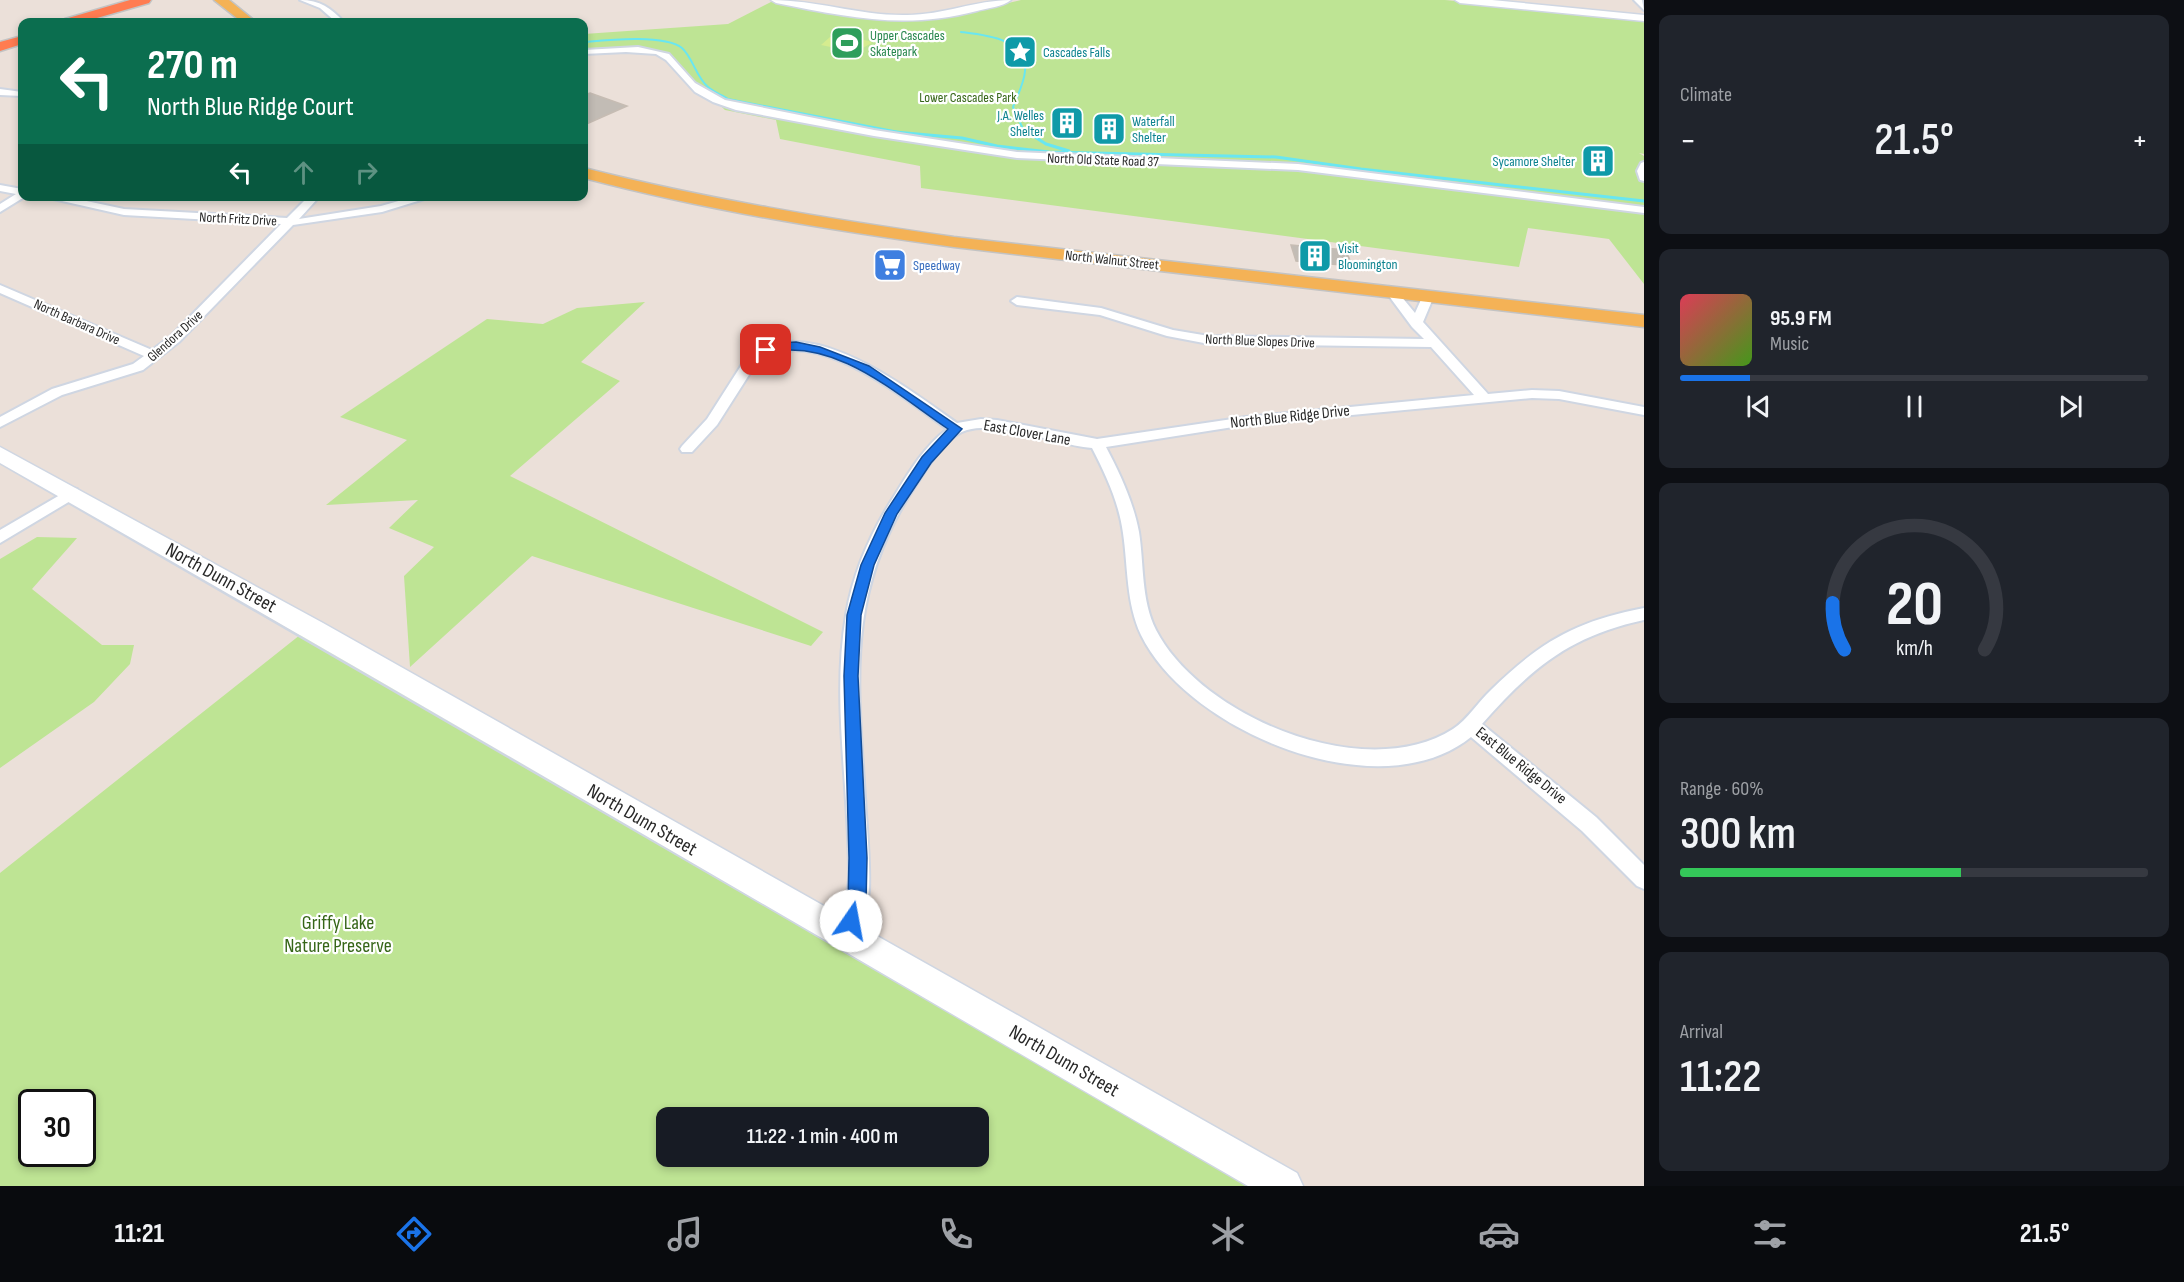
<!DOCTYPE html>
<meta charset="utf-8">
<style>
:root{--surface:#171b24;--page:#20242c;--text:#f1f3f6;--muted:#9ea1a6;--line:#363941;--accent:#1a73e8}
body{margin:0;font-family:"Sofia Sans Condensed",sans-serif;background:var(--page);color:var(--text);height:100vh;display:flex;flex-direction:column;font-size:22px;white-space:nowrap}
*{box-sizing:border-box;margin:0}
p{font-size:20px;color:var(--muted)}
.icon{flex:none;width:33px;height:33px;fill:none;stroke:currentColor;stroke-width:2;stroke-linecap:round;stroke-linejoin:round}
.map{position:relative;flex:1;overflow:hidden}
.drawer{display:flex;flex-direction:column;gap:15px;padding:15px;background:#0d0f14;width:540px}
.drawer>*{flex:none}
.banner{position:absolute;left:18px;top:18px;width:570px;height:183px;border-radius:12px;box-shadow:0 3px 9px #0003;background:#0b6e4f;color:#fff;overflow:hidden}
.speed{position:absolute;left:18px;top:1089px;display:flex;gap:12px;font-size:30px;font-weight:700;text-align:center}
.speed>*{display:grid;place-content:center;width:78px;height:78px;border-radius:50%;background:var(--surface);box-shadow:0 3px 9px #0003;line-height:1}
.speed .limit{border:3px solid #111;border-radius:9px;background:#fff;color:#111}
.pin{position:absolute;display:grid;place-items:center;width:51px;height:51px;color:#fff;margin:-26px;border-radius:12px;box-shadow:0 3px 9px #0006}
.me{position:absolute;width:66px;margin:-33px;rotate:12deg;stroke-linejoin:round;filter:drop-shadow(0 0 4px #0008)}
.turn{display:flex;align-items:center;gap:21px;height:126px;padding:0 30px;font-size:27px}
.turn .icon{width:78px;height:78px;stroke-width:2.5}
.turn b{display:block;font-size:42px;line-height:51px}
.lanes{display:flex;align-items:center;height:57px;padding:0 30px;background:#0003;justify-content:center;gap:30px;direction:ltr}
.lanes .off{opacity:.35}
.big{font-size:45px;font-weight:600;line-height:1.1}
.drawer .widget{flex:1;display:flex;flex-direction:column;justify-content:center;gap:9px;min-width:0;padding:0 21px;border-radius:12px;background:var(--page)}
.drawer .dial{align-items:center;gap:0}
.dial svg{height:156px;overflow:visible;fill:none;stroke:var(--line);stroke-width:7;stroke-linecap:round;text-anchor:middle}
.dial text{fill:var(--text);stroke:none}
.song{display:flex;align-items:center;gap:18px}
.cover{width:72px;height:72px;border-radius:9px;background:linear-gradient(135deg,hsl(350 70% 55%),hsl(100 70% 35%))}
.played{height:6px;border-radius:3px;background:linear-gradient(90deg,var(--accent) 15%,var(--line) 15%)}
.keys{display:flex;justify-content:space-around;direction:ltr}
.heat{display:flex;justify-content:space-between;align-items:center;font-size:33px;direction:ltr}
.charge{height:9px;border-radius:4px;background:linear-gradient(90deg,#34c759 60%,var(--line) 0)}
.trip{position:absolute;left:656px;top:1107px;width:333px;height:60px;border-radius:12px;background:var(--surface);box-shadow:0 3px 9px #0003;font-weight:600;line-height:60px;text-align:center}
.dock{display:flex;height:96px;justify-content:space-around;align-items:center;background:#090b0e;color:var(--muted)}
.dock .icon{width:42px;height:42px}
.dock .current{color:var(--accent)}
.dock b{font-size:27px;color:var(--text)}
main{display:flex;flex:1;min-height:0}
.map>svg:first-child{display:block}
</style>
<main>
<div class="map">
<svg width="1644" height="1186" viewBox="0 0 1644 1186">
<rect width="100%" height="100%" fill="#ebe0d9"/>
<path fill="#bee494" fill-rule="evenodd" d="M1021,0H1445L1644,19V154L1639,153L1644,156V284L1609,239L1528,228L1519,267L921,188L920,166L780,139L776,120L725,110L666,53L639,48L584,51V34L728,24L771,2L868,19L907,21L961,14Z
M645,302L581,362L620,381L510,476L823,632L811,646L532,556L410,667L404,576L434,547L389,528L418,500L326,505L407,440L340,417L487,319L543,324L577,308Z
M37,537L77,538L32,589L102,645H134L130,664L94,702L0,768V559Z
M305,631L1284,1186H0V873ZM32,1102H82V1154H32ZM666,1118H978V1156H666Z"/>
<path fill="#d5ec8f" d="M844,36L869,41L872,43L855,52L821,45L830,37Z"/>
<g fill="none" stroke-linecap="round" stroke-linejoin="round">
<path stroke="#69e6f1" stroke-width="2" d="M961,32C985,35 1028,39 1025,71C1024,84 1017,96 1013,107L1023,129L1029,134
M584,42C607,40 664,34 682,48C693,58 696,77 708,87C713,92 722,95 728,99L909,134"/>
<path stroke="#69e6f1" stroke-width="3" d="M895,132L962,138L997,146L1049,152L1276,157L1361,169L1644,201
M1027,132L1046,144L1069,151"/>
</g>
<path fill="#c2bcb5" stroke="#c6bcb3" stroke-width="1.5" d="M590,93L627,106L584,125V95Z
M1291,245L1346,250L1352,266L1296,261Z"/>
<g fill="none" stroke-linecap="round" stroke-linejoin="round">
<defs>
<path id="street" d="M300,0C320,0 331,8 344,22H336L320,8Z
M1634,0H1642L1644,10Z
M638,47L669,54L695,83L725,100L874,130L1017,152L1298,164L1644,207V213L1298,170L1017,158L874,136L736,110L713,102L695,92L666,60L656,54L626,52L584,54V50Z
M0,89L22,92V96L0,95Z
M1644,162V181L1640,180L1637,171L1641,163Z
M0,185L22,189V196H26L0,212V204L16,194L0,191Z
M40,196H63L124,209L287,218L309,196H320L299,219L381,206L416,196H434L382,212L293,225L179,342L143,370L62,395L0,427V417L52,389L133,364L144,356L0,293V285L152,350L171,336L281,224L124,215Z
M1392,288L1396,290L1415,313L1424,293H1432L1434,296L1423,322L1488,394L1532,390L1559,391L1644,407V415L1559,399L1532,398L1246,425L1106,447C1120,474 1133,501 1139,532C1144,564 1141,600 1156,630C1201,717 1365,785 1453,729C1468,719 1478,702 1491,690C1540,642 1576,621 1644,608V620C1570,636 1531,668 1482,724L1596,817L1644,865V889L1637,886L1582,831L1471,737C1380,811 1188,732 1141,635C1126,603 1128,567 1123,533C1119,503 1106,475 1092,448C1055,445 1003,420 967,430C945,436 930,464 918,482C842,594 859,687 866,814C868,840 870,865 869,891L866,910L852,944L844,947L836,944L833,936L845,906L849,880C850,792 831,702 846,615C853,571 872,530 896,493C910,470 925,446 947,429C903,398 804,315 754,367L717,425L692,452H682L680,449L682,446L707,419L744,361C802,304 908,389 957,423L981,419L997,420L1097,439L1246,417L1474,395L1431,347L1209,344L1167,336L1100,315L1017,305L1011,301L1017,297L1101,308L1173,330L1209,336L1424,339L1412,327L1386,292Z
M72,488L77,489L79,493L77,497L0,543V530Z"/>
<path id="secondary" d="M771,0C817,0 861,16 907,15C943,15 976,0 1011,0C1003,7 987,8 977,11C906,30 846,17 776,3Z
M1455,0H1492L1644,15V21L1460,3Z
M0,447L323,623L1297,1173L1303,1186H1248C832,945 418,701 0,463Z"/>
<path id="primary" d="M214,0H229L256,22H242Z
M584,168C706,199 829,219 954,237L1644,315V327L954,247C829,230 706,210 584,178Z"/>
<path id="highway" d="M130,0H151L149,3L83,22H63L65,19Z
M22,36V44L0,51V42Z"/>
</defs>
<use href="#street" stroke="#cfd6e2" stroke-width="4"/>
<use href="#secondary" stroke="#cfd6e2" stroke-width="3"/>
<use href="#primary" stroke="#c3c3c3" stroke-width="3"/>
<use href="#highway" stroke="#c3c3c3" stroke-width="3"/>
<use href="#street" fill="#fff" fill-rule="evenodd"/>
<use href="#secondary" fill="#fff" fill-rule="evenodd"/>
<use href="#primary" fill="#f4b256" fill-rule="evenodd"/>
<use href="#highway" fill="#ff7c51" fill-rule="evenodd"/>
</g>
<path fill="#1a73e8" stroke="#114b97" stroke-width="1.5" d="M796,342L820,347L869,366L962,429L931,463L897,514L874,565L861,615L858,676L867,858L866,902L857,927L851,930L845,927L842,921L848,902L849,858L844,676L847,615L861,565L885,513L922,457L948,429C896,394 834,336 766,353L761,350L778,343Z"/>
<defs>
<symbol id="stadium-square" viewBox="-11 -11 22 22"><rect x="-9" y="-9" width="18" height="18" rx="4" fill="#2e9e5b" stroke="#fff"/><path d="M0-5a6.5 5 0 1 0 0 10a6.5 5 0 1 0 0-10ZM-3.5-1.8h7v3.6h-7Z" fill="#fff"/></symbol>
<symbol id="sight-square" viewBox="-11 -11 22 22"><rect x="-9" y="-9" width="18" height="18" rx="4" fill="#0f9aa8" stroke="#fff"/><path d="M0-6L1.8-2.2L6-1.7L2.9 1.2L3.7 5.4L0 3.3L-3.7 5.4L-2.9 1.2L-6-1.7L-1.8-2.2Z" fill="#fff"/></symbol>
<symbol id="building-square" viewBox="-11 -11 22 22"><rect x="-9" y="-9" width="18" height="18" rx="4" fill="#0f9aa8" stroke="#fff"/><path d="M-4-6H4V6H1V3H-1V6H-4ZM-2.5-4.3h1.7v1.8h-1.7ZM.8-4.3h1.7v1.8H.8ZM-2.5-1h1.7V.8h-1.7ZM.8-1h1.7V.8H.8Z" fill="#fff"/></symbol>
<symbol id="supermarket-square" viewBox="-11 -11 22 22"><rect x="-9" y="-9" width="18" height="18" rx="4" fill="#3f7fe0" stroke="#fff"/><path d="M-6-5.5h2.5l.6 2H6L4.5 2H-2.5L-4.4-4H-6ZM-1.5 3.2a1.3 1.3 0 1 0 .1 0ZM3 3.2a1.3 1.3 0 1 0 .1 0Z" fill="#fff"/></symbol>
</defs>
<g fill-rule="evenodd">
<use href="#stadium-square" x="828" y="24" width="38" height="38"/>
<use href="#sight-square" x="1001" y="33" width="38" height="38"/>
<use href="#building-square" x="1048" y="104" width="38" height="38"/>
<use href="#building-square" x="1090" y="110" width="38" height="38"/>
<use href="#building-square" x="1579" y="142" width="38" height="38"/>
<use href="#building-square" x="1296" y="237" width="38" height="38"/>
<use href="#supermarket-square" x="871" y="246" width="38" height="38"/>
</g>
<g text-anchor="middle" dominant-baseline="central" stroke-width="4.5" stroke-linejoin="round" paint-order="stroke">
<g font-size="14" fill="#27864d" stroke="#fff" text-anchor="start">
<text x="870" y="35">Upper Cascades<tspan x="870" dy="16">Skatepark</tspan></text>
</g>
<g font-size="14" fill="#0d838f" stroke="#fff" text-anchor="start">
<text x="1043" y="52">Cascades Falls</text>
<text x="1044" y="115" text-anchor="end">J.A. Welles<tspan x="1044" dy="16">Shelter</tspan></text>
<text x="1132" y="121">Waterfall<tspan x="1132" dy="16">Shelter</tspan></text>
<text x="1575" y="161" text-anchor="end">Sycamore Shelter</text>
<text x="1338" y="248">Visit<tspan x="1338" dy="16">Bloomington</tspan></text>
</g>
<g font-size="14" fill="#366618" stroke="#fff">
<text x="968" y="97">Lower Cascades Park</text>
</g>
<g font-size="14" fill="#282828" stroke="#fff">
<text transform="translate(1103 160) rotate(2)">North Old State Road 37</text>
<text transform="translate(238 219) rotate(3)">North Fritz Drive</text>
<text transform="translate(1112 260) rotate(6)">North Walnut Street</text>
<text transform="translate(77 322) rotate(24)">North Barbara Drive</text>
<text transform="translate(175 336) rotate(-42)">Glendora Drive</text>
<text transform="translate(1260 341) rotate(2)">North Blue Slopes Drive</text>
</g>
<g font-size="14" fill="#366cbe" stroke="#fff" text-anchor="start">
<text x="913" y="265">Speedway</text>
</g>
<g font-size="16" fill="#282828" stroke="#fff">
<text transform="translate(1290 417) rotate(-6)">North Blue Ridge Drive</text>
<text transform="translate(1027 433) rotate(10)">East Clover Lane</text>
<text transform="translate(1521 766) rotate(39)">East Blue Ridge Drive</text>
</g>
<g font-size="20" fill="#282828" stroke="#fff">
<text transform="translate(221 578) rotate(29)">North Dunn Street</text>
<text transform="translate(642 820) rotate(30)">North Dunn Street</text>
<text transform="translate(1064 1061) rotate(30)">North Dunn Street</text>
</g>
<g font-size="20" fill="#366618" stroke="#fff">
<text x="338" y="923">Griffy Lake<tspan x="338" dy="23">Nature Preserve</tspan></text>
</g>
</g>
</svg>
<div class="speed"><div class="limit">30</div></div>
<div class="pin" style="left:766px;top:350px;background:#d93025"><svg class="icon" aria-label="arrive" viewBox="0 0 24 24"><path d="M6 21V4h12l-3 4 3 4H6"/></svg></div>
<svg class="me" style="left:851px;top:921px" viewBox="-20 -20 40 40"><circle r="19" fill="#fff"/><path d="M0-13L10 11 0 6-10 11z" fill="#1a73e8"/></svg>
<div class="trip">11:22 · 1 min · 400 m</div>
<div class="banner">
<div class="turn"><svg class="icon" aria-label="left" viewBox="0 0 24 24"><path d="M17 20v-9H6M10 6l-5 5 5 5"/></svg><div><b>270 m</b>North Blue Ridge Court</div></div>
<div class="lanes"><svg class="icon" aria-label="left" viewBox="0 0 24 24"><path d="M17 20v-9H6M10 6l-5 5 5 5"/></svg><svg class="icon off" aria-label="ahead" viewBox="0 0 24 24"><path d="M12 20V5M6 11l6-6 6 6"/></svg><svg class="icon off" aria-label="right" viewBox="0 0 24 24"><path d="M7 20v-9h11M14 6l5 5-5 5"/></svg></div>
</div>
</div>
<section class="drawer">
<div class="widget"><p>Climate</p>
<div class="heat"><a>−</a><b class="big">21.5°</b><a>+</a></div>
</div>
<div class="widget">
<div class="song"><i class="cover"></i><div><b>95.9 FM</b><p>Music</p></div></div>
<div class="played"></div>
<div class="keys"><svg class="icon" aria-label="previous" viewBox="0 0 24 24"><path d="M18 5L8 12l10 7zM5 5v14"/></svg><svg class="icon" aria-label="pause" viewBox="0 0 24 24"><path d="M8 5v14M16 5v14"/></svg><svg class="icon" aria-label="next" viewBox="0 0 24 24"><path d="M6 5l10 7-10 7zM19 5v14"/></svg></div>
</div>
<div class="widget dial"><svg viewBox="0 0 100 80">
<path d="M14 69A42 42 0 1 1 86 69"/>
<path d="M14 69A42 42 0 0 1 8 45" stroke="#1a73e8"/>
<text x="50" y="56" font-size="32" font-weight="700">20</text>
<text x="50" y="72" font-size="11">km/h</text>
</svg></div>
<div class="widget"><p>Range · 60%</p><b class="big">300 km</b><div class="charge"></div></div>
<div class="widget"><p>Arrival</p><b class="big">11:22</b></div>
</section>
</main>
<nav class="dock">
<b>11:21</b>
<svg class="icon current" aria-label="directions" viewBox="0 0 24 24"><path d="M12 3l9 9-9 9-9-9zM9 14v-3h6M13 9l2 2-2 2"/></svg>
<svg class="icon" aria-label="music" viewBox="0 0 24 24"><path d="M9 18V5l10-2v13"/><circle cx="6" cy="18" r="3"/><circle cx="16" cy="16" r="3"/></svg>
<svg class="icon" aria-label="phone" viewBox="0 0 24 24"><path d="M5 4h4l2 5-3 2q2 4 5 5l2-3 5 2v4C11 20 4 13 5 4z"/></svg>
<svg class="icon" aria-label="climate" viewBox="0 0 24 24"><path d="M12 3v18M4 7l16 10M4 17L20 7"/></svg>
<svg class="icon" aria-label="car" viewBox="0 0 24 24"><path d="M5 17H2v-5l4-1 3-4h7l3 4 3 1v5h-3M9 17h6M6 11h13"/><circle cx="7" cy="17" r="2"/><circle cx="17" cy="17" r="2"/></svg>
<svg class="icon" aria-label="filters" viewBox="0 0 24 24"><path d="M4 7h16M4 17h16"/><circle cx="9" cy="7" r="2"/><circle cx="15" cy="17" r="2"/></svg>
<b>21.5°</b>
</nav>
